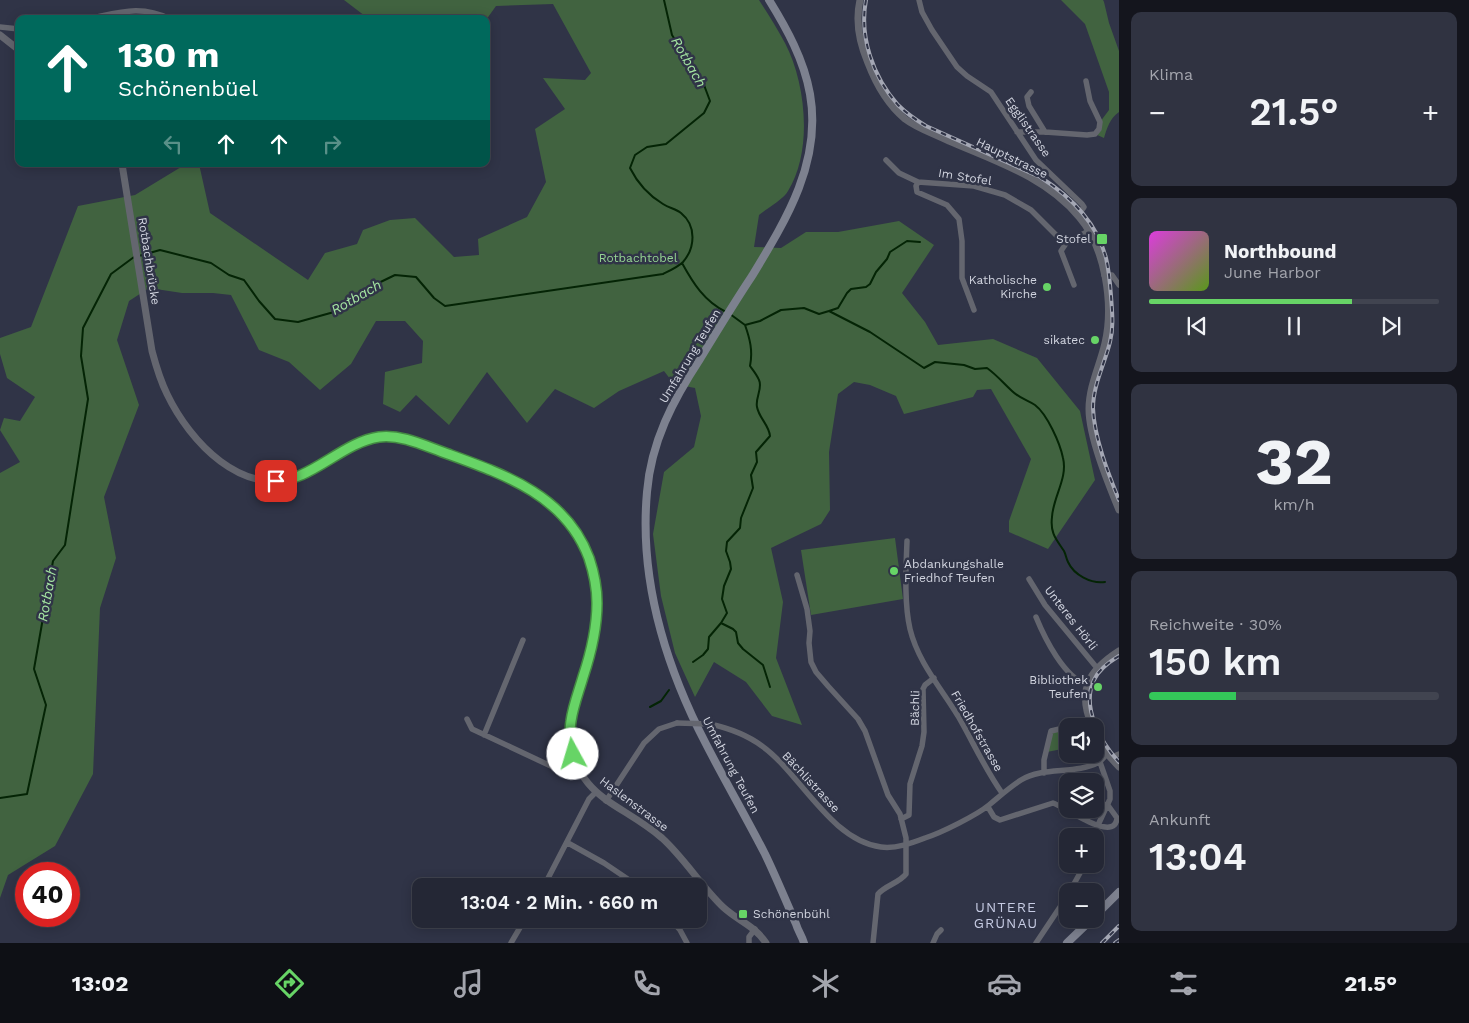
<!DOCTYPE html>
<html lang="de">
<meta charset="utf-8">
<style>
:root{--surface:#242735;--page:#303341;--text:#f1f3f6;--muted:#a3a5ad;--line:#414450;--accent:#67d466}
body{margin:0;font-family:"Work Sans",sans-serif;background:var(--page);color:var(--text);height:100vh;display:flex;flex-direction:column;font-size:19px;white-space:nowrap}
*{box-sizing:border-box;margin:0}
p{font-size:16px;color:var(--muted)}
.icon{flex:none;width:28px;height:28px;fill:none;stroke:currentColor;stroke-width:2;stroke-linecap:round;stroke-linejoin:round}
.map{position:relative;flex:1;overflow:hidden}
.details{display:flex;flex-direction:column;gap:12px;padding:12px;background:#14151d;width:350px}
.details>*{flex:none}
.hud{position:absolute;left:15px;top:15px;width:475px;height:152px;border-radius:10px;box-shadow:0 2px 12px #0003,0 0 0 1px var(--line);background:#00695c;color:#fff;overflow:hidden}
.controls{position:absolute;left:1059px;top:718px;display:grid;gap:10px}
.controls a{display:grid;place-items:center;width:45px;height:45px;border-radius:10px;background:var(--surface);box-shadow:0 2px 12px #0003,0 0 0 1px var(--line);font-size:25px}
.speed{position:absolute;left:15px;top:862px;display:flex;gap:10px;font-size:25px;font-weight:700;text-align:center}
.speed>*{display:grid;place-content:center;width:65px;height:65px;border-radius:50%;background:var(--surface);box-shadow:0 2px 12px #0003,0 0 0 1px var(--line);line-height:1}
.speed .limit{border:8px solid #d22;background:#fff;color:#111}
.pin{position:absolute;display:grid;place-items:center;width:42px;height:42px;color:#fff;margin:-21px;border-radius:10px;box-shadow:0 2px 8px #0006}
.me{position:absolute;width:55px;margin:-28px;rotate:354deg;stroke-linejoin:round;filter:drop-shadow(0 0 4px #0008)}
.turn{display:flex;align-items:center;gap:18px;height:105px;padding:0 20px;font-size:22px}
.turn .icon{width:65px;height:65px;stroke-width:2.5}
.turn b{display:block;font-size:35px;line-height:42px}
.lanes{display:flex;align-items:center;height:48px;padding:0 20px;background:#0003;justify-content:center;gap:25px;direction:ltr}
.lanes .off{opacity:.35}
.big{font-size:38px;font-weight:600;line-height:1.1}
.details .card{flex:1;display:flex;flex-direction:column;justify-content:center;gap:8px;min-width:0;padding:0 18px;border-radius:10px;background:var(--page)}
.details .dial{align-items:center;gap:0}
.dial b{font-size:65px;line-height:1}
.song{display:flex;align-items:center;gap:15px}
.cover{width:60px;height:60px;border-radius:8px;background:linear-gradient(135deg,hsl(300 70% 55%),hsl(90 70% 35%))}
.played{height:5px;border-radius:2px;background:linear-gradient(90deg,var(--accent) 70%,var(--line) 70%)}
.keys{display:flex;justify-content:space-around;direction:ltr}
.heat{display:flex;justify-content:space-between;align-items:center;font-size:28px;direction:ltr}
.charge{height:8px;border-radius:4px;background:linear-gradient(90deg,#34c759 30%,var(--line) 0)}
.trip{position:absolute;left:412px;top:878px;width:295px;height:50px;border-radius:10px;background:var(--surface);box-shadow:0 2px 12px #0003,0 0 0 1px var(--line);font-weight:600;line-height:50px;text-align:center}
.dock{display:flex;height:80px;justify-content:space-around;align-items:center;background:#0e1015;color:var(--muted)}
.dock .icon{width:35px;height:35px}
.dock .current{color:var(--accent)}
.dock b{font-size:22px;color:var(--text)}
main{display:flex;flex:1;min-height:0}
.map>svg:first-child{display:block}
</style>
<main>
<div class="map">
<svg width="1119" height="943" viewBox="0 0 1119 943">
<rect width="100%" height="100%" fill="#303447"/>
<path fill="#416340" d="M344,0H759C768,14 777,28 785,43C806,83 813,151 788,191C784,199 766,209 759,215L754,247L781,248L806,232H838L899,221L934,245L902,293L925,322L938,345L993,339L1037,358L1080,411L1095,480L1048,549L1009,532V521L1031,459L991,389L977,390L973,397L904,414L896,396L870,385L854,382L838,394L829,452L830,510L821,524L771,548L783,602L776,658L802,725L772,716L746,682L714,662L695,697L675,653L661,596L653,534L664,472L694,447L701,416L695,388L674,384L664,371L619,391L594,408L555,389L527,423L487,372L449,425L416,395L400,412L383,404L385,372L422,363L423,341L405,321H376L351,364L320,390L289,362L259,350L231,295L213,293H182L149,288L129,301L117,340L139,405L104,497L116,558L100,608L93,774L55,846L8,875L0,898V473L20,462L0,430L4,418L20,421L35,397L7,378L0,354V338L31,327L78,206L135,195L186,164H199L210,213L308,280L325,253L357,244L363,230L390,220L415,218L454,257L479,255L478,239L527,217L546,182L535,129L565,109L543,78L585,80L591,73L553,4L496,6L486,20V19H370L365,16Z
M1061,0H1103L1104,2L1109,23L1119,51V112C1110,118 1107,128 1104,138L1095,134L1100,122L1109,110V92L1085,24Z
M895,538L903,599L811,615L801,550Z
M1066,728L1067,748L1047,752L1052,732Z"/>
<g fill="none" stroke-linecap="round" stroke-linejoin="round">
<path stroke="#042405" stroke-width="2" d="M139,256L160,250L211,263L229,275L244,280L259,301L275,319L298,322L334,312L364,290L395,275L416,277L434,298L445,306L663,274C669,271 678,267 683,262C695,248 697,226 681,213C676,209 669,208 663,204C648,195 638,184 630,168L635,155L647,147L666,144L704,113L710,101L704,85L672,35L664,0
M682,263C693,283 704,301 726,312
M829,311L838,308L847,293L851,289L866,287L870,284L876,272L887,259L890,252L907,241L920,242
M730,314L745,325L760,321L781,310L804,308L819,314L829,311L870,332L924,368L935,362L964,365L975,369L987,368C998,376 1003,383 1012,391C1019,398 1027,400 1035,405C1047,414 1060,443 1063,458C1068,478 1053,497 1052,517C1050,533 1056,539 1064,551C1066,555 1066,558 1068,562C1074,575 1091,584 1105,582
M745,325C750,339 753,351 750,366C753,370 757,375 759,380C763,388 755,398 757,407C759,418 769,425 770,436L756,452L757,462L751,475L753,488L741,518L740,528L727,542L726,551L730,562L731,569L724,586L722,599L727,613L721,623L733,629L736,632L738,643L743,649L763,665L770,687
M693,662L703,655L708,649L709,637L721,623
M650,707L661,701L669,690
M0,798L27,794L46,705L34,669L53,561L65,545L88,399L81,356L83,328L111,274L134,257"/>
<path stroke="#64666f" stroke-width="5.5" d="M919,0L922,12L932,30L957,67L967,76L991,92L1036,160L1082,204L1084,207L1078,215
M87,19C118,13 140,4 170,19
M0,27L19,29
M1031,92L1027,97L1029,106L1045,132
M1017,132H1045L1087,135L1095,134L1099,129L1100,122L1090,101L1086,81
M886,160L899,173L918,182L974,186L1005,195L1031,210L1059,238L1067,242L1089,231
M918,182L916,186L917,192L947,205L959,219L962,241V278L974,310
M1067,242L1061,251L1074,285
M1104,275H1112L1119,285
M907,541C906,568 904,603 910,629C918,662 941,688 958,716C973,742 985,769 1002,793
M797,575L807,609L810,631L809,643L811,662L816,672L828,686L858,719L865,731L888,795L900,814L906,838V874C899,883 886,885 878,894L873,943
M1029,579L1045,605L1097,668
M1036,617C1045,639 1064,677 1087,685
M467,719L472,729L570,775L580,772
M710,724C728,728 746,734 762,746C800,773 830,840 881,847C896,849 912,843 925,838C941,833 977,815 989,805C1000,796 1010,787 1021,780C1044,766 1076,775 1099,762C1102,760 1104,757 1107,754
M1069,726L1089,720
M484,735L523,640
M1110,758L1119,754
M1044,773V760L1051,731L1068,727
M606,801L644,743L659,729L677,723
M988,807L994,817L1000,820L1053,803C1065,807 1115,844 1117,818L1107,804
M901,819L909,815L910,784L922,746L924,732L923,689L925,685L934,678
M1093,836L1110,799V791L1100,762
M568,843L604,863L638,886
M544,886L589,799L596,792
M1070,891L1085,864
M670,919L680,930L687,943
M511,943L525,919
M749,943V937L755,929
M933,943L937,934L941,930
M1036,943L1068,895"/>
<path stroke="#64666f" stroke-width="7" d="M860,0C855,22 859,42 868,63C876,84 887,104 905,119C918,129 935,134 949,141C995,161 1046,177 1079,217C1105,247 1114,304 1105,343C1100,365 1089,386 1089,409C1089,437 1108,483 1119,510
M0,35L19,50
M122,164L152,351C156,366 160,380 167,394C190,442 242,498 300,476C337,461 363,430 405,439C504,474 613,499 595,631C592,645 589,659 585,672C579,691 569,711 570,731C574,799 619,801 662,838C685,859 701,886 723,907C738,921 754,925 766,943
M1092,726C1077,690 1088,671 1119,651
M1095,733L1101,747L1119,767"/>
<path stroke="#7d818f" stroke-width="8" d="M769,0C787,29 804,60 810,94C822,162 786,220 752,276C734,303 717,331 700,359C673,400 651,442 647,492C639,580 666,667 706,744C725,781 746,817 765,854C776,877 786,901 796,924C798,931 802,936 804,943
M1095,916L1119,892
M1067,943L1092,919"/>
<defs>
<path id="rail" d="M866,0C859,37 873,77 898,105C906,113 916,120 926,126L1040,177C1070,196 1097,223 1106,258C1109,270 1110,283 1111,296C1112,311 1114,326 1110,342C1105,363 1093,385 1093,408C1094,437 1108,473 1119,500
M1119,656C1109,662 1099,669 1094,680C1081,707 1101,743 1119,762
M1102,943L1119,926
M1115,943L1119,940"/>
</defs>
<use href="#rail" stroke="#a4a7b4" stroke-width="4"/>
<use href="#rail" stroke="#303447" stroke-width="2" stroke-dasharray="5.5" stroke-linecap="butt"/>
<path stroke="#64666f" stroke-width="5.5" d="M677,723L710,724"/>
</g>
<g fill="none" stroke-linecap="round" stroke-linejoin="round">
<defs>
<path id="route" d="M276,481C284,480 293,479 301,475C327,464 351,441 379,437C403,434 427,447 448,454C506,475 566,496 589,558C594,573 597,587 597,603C597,628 591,653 583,677C579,691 573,706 571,721C569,732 571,744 573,754"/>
</defs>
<use href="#route" stroke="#438a42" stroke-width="12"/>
<use href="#route" stroke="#67d466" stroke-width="9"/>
</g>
<g fill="#67d466" stroke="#303447" stroke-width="2">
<rect x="1096" y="233" width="12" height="12" rx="2.5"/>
<circle cx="1047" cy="287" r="5"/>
<circle cx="1095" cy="340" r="5"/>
<circle cx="894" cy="571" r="5"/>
<circle cx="1098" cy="687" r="5"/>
<rect x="738" y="909" width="10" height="10" rx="2.5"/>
</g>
<g text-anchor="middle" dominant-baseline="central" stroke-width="5" stroke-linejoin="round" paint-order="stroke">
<g font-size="12" fill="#d1d4df" stroke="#303447">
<text transform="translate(1028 127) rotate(55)">Egglistrasse</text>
<text transform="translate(1012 158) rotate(26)">Hauptstrasse</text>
<text transform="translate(965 177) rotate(9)">Im Stofel</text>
<text transform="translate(149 261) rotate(81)">Rotbachbrücke</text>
<text transform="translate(690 356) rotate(-59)">Umfahrung Teufen</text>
<text transform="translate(1071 618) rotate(52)">Unteres Hörli</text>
<text transform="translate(915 708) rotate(-89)">Bächli</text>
<text transform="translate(977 731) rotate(60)">Friedhofstrasse</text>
<text transform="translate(731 765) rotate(62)">Umfahrung Teufen</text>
<text transform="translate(811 782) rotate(47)">Bächlistrasse</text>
<text transform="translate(634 804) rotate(37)">Haslenstrasse</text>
</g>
<g font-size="12" fill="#d1d4df" stroke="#303447" text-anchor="end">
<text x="1091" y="239">Stofel</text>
<text x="1037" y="280">Katholische<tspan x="1037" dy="14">Kirche</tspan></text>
<text x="1085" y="340">sikatec</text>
<text x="904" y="564" text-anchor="start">Abdankungshalle<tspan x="904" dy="14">Friedhof Teufen</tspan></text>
<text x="1088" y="680">Bibliothek<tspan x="1088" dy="14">Teufen</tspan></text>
<text x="753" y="914" text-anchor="start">Schönenbühl</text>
</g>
<g font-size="12" fill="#95d592" stroke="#303447">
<text x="638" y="258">Rotbachtobel</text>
</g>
<g font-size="14" font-style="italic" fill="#a5e6a2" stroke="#303447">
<text transform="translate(689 62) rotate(60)">Rotbach</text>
<text transform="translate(356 297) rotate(-30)">Rotbach</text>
<text transform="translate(47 594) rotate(-80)">Rotbach</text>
</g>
<g font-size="14" letter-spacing="1" fill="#c6cbe3" stroke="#303447">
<text x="1006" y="907">UNTERE<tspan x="1006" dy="16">GRÜNAU</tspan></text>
</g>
</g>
</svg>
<div class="controls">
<a><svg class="icon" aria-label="sound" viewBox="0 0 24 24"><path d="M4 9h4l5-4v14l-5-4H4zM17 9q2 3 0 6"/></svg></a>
<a><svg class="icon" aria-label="layers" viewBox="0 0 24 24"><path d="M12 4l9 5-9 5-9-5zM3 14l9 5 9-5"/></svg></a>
<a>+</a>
<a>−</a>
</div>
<div class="speed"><div class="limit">40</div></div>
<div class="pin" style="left:276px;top:481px;background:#d93025"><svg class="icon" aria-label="arrive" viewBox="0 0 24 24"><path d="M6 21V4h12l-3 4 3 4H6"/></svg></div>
<svg class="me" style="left:573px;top:754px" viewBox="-20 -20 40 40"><circle r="19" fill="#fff"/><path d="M0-13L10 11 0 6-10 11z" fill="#67d466"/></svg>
<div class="trip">13:04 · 2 Min. · 660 m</div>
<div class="hud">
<div class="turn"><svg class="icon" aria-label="ahead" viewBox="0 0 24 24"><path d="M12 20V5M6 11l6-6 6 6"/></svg><div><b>130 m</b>Schönenbüel</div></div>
<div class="lanes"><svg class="icon off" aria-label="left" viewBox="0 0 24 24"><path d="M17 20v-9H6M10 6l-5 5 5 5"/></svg><svg class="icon" aria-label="ahead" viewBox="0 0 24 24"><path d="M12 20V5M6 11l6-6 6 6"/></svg><svg class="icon" aria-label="ahead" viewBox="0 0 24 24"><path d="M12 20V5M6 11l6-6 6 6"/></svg><svg class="icon off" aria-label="right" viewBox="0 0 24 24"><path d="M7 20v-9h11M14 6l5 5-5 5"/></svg></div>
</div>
</div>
<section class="details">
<div class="card"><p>Klima</p>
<div class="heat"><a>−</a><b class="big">21.5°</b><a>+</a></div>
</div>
<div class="card">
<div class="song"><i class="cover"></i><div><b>Northbound</b><p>June Harbor</p></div></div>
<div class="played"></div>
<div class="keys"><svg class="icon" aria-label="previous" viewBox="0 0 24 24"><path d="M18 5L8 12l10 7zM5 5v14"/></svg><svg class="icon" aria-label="pause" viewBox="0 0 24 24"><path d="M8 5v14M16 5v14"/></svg><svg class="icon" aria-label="next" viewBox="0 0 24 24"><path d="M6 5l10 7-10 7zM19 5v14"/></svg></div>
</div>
<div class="card dial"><b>32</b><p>km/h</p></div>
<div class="card"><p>Reichweite · 30%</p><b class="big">150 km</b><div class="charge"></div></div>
<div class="card"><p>Ankunft</p><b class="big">13:04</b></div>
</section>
</main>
<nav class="dock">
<b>13:02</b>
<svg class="icon current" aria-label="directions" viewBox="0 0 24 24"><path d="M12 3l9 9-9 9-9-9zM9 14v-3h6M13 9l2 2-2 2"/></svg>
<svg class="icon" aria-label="music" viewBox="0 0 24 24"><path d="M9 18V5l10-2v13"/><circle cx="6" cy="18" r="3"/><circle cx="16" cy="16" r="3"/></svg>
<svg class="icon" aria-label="phone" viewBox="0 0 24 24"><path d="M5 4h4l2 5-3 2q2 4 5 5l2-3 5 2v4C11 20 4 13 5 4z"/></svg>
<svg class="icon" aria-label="climate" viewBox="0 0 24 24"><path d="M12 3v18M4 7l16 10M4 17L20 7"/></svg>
<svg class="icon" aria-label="car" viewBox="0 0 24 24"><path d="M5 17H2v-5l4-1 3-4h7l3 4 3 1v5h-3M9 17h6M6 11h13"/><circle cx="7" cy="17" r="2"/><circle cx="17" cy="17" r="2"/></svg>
<svg class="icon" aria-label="filters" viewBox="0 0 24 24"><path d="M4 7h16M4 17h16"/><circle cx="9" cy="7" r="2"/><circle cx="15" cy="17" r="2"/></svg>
<b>21.5°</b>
</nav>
